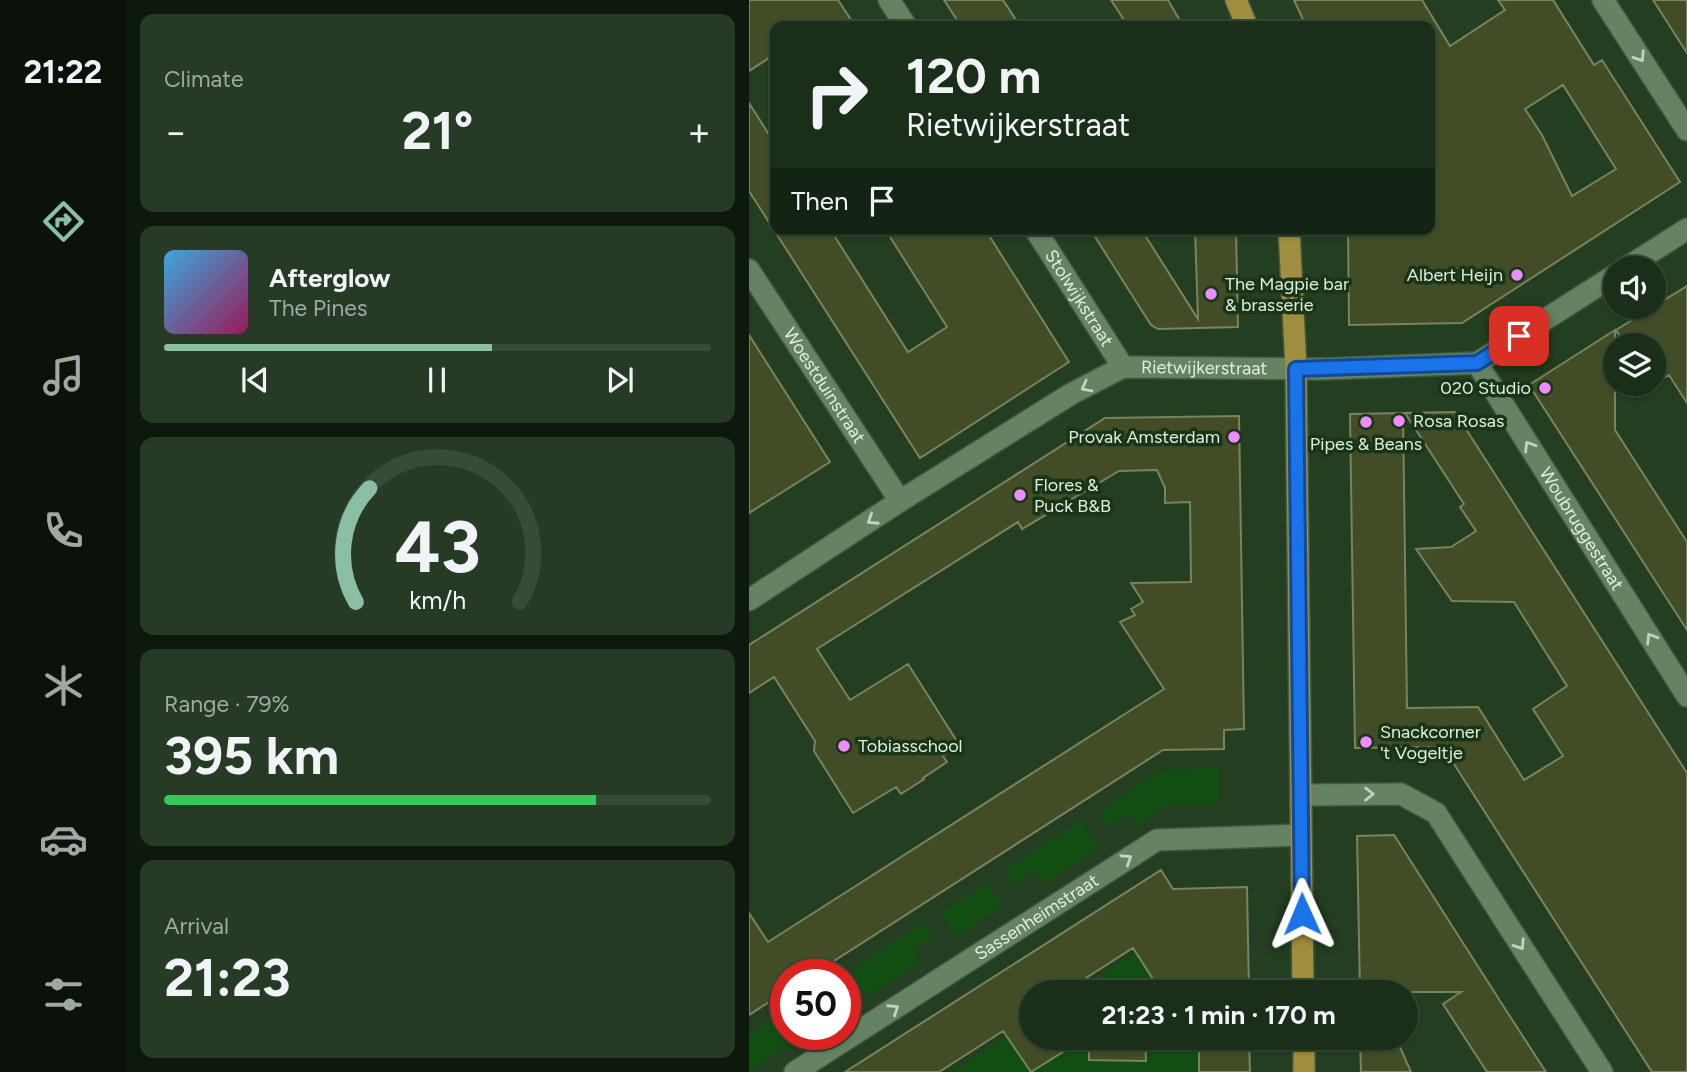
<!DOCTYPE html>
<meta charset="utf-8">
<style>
:root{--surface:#1a2e19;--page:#273a26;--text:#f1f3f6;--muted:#9fa8a2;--line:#384a38;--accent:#8abfa5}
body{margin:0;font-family:Figtree,sans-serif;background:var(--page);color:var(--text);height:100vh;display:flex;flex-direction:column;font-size:26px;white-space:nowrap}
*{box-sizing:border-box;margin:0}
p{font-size:23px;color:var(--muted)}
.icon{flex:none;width:38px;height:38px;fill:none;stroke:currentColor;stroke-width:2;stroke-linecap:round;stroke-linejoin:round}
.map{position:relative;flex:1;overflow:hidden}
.sheet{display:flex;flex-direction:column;gap:14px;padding:14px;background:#0e190e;width:623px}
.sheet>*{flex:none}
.top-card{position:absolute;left:21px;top:21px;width:665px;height:214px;border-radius:14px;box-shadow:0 2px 5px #0004,0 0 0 2px var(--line);background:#1a2e19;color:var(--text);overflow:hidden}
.fabs{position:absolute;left:854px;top:256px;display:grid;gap:14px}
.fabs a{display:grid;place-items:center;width:63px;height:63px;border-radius:50%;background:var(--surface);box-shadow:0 2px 5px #0004,0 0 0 2px var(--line);font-size:35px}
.speed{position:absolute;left:21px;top:959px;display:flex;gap:14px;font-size:35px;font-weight:700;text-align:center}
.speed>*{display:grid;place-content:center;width:91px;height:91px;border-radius:50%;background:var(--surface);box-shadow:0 2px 5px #0004,0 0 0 2px var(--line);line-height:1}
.speed .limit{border:10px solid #d22;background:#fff;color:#111}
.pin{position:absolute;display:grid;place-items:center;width:60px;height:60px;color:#fff;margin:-30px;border-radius:14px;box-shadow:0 4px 10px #0006}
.me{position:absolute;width:77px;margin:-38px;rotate:359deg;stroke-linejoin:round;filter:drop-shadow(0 0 5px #0008)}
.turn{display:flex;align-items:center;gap:24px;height:147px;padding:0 21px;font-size:32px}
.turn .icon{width:91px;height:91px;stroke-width:2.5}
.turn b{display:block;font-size:49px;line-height:60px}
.then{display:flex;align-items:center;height:66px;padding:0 21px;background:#0003;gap:14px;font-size:26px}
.big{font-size:52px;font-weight:700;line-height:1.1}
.sheet .widget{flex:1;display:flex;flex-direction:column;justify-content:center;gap:10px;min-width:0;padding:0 24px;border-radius:14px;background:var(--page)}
.sheet .dial{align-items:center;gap:0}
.dial svg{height:182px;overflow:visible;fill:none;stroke:var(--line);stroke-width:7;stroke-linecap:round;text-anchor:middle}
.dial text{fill:var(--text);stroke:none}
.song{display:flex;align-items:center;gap:21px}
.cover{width:84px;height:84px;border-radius:10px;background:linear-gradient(135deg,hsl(200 70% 55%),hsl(330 70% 35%))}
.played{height:7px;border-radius:4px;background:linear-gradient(90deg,var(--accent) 60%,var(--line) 60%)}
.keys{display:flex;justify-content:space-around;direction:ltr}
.heat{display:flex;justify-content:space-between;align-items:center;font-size:38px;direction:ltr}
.charge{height:10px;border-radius:5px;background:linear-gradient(90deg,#34c759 79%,var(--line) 0)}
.trip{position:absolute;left:270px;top:980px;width:399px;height:70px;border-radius:35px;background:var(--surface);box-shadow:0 2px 5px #0004,0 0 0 2px var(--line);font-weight:700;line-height:70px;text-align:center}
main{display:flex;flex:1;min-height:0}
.tab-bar{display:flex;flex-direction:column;width:126px;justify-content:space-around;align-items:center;background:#0a120a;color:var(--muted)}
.tab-bar .icon{width:49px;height:49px}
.tab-bar .current{color:var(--accent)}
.tab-bar b{font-size:32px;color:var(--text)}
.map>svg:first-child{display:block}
</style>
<main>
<nav class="tab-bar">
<b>21:22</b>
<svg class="icon current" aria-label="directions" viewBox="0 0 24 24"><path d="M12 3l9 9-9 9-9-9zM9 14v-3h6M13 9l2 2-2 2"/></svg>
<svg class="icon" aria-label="music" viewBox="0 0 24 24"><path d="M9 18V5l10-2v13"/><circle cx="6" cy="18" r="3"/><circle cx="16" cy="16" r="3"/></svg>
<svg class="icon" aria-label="phone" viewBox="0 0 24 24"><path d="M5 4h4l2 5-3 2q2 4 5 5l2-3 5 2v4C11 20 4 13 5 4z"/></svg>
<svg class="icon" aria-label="climate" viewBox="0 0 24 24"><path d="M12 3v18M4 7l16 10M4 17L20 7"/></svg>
<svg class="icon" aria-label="car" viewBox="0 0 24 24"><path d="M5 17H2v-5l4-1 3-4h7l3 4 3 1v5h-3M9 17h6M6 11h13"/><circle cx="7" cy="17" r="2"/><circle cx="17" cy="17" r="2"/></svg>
<svg class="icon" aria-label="filters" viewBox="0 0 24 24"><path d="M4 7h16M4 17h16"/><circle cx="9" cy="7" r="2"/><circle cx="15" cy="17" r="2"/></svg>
</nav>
<section class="sheet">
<div class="widget"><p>Climate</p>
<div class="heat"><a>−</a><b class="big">21°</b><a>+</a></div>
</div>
<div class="widget">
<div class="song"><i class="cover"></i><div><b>Afterglow</b><p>The Pines</p></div></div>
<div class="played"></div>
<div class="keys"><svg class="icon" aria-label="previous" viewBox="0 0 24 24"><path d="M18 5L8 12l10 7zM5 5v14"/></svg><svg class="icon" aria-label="pause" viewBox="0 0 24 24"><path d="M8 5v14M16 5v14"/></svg><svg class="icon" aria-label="next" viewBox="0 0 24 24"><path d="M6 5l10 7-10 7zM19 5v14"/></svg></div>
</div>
<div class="widget dial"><svg viewBox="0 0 100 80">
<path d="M14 69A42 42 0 1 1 86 69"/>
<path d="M14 69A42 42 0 0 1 20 19" stroke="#8abfa5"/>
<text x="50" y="56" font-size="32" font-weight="700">43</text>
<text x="50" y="72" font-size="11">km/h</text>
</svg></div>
<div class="widget"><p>Range · 79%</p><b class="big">395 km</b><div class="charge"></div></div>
<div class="widget"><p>Arrival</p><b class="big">21:23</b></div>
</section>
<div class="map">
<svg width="938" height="1072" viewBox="0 0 938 1072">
<rect width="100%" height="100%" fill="#233e21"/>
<path fill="#124e11" d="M469,768V805H418L387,826L379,813L358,827L349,812L413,769Z
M332,820L350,848L295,884L286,871L266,885L256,871Z
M239,883L254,906L207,936L192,913Z
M175,922L185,936L164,950L171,962L119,997L102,971Z
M446,926L451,992H326L424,929Z
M37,1010V1034H59L0,1072V1034Z
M282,1021V1038H454L456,1072H202Z"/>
<path fill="#424d28" stroke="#78845d" stroke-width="2" fill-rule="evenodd" d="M0,0H89L106,26H26V54L0,71Z
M195,0H254L271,26H212Z
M362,0H419L434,26H379Z
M545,0H673L701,46L756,10L749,0H804L845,65L853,60L931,182L713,323L600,325L599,229H681V206L685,196L681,156V26H557ZM814,85L867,169L823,196L793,135L776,109Z
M904,0H938V53Z
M0,103L26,144V229H81L159,352L198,327L136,229H236L320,362L171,458L0,191Z
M341,229H392L449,319L446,229H487L489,327L409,329L402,325Z
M938,286V403L920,375L902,386L900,383H905V345H876L867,330Z
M866,330V430L938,542V630L780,385Z
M0,335L81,462L0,513Z
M706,412L938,773V1072H903L694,747L606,748L601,414L654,413L658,708L729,707L775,780L814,756L784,709L818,686L765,602L703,601L667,549L702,547L727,531L711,507L715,504L656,413Z
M490,416L495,729L475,730V749L414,750L63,975H37V991L0,1015V913L19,942L415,689L371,622L386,615L382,609L394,602L382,583L442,582L441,502L416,503V488L408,470L370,471L273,529L269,522L68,649L101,700L159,664L211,746L194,756L198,762L174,778L175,779L152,794L147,787L104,813L65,751L66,741L25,677L0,693V645L356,418Z
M645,835L762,1018L797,1072H738L694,1004L712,992H611L608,836Z
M412,870L424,889L498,887L500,992H449V985L409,987L384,948L315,992H282V1038H336L282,1072L254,1031L190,1072H96Z
M340,1038H396L397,1061L340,1060Z
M450,1038H500L501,1072H450Z
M611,1038H647L662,1072H612Z"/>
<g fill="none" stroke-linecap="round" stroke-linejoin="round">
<defs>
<g id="minor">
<path d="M140,0L157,26"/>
<path d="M854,0L938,130"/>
<path id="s1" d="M286,229L374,367"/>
<path d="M877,268L938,229"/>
<path id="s2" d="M0,270L151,501"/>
<path id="s3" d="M728,363L938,696"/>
<path id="s4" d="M0,600L151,501L322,394L374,367L574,369L728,363L866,275"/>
<path d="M552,795L652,794L687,813L853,1072"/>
<path id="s5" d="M46,1072L408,840L552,835"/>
</g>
<path id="major" d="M487,0L498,26
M540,229L547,369L554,992
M555,1038V1072"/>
</defs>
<use href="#minor" stroke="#415940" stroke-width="24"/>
<use href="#major" stroke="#415940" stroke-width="24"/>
<use href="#minor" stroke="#658363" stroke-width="21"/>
<use href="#major" stroke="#9f8d40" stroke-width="21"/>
</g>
<defs><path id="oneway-chevron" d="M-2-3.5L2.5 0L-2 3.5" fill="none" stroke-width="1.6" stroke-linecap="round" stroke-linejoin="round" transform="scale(1.75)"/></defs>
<g stroke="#c0d4be">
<use href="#oneway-chevron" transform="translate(891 57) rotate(57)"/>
<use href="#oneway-chevron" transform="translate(337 387) rotate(152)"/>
<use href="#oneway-chevron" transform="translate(780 446) rotate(-122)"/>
<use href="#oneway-chevron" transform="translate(123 520) rotate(147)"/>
<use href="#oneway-chevron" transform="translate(902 638) rotate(-122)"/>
<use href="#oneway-chevron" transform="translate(620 794)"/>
<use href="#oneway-chevron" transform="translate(378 859) rotate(-33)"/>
<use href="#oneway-chevron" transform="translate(771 945) rotate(57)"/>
<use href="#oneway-chevron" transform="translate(145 1009) rotate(-33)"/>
</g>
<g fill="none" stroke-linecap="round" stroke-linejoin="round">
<defs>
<path id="route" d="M553,914L547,369L728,363L770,336"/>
</defs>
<use href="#route" stroke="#114b97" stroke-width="18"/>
<use href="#route" stroke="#1a73e8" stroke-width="12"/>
</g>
<g fill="#ed8cfa" stroke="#193417" stroke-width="2.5">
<circle cx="768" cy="275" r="7"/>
<circle cx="462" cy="294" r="7"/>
<circle cx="796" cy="388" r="7"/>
<circle cx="650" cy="421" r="7"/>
<circle cx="617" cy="422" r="7"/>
<circle cx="485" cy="437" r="7"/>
<circle cx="271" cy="495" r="7"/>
<circle cx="617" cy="742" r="7"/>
<circle cx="95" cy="746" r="7"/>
</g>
<g text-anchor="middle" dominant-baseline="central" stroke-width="7" stroke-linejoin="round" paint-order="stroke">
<g font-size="18" fill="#deefdc" stroke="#193417" text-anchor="start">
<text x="754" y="275" text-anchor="end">Albert Heijn</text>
<text x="476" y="284">The Magpie bar<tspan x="476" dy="21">&amp; brasserie</tspan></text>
<text x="782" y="388" text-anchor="end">020 Studio</text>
<text x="664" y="421">Rosa Rosas</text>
<text x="471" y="437" text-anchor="end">Provak Amsterdam</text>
<text x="617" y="444" text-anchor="middle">Pipes &amp; Beans</text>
<text x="285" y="485">Flores &amp;<tspan x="285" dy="21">Puck B&amp;B</tspan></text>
<text x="631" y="732">Snackcorner<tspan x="631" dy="21">'t Vogeltje</tspan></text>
<text x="109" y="746">Tobiasschool</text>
</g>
<g font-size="18" fill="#deefdc" stroke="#193417">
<text stroke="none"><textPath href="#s1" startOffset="82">Stolwijkstraat</textPath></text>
<text stroke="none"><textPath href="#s4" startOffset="522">Rietwijkerstraat</textPath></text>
<text stroke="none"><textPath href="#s2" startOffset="138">Woestduinstraat</textPath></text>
<text stroke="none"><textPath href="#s3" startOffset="196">Woubruggestraat</textPath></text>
<text stroke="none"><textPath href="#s5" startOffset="287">Sassenheimstraat</textPath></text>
</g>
</g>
</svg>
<div class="fabs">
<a><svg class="icon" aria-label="sound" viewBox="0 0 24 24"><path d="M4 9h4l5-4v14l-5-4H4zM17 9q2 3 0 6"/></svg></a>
<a><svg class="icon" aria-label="layers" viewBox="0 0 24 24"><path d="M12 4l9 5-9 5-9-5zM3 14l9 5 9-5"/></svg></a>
</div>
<div class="speed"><div class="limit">50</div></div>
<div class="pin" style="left:770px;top:336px;background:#d93025"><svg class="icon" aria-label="arrive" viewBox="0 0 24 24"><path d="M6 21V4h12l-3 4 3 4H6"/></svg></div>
<svg class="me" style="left:553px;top:914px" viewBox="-20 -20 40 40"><path d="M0-17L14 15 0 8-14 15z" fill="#1a73e8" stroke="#fff" stroke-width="4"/></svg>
<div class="trip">21:23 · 1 min · 170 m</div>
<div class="top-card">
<div class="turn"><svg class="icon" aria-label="right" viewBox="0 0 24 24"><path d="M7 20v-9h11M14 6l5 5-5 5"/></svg><div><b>120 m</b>Rietwijkerstraat</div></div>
<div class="then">Then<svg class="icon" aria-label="arrive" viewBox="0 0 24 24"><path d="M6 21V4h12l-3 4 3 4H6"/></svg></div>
</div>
</div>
</main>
